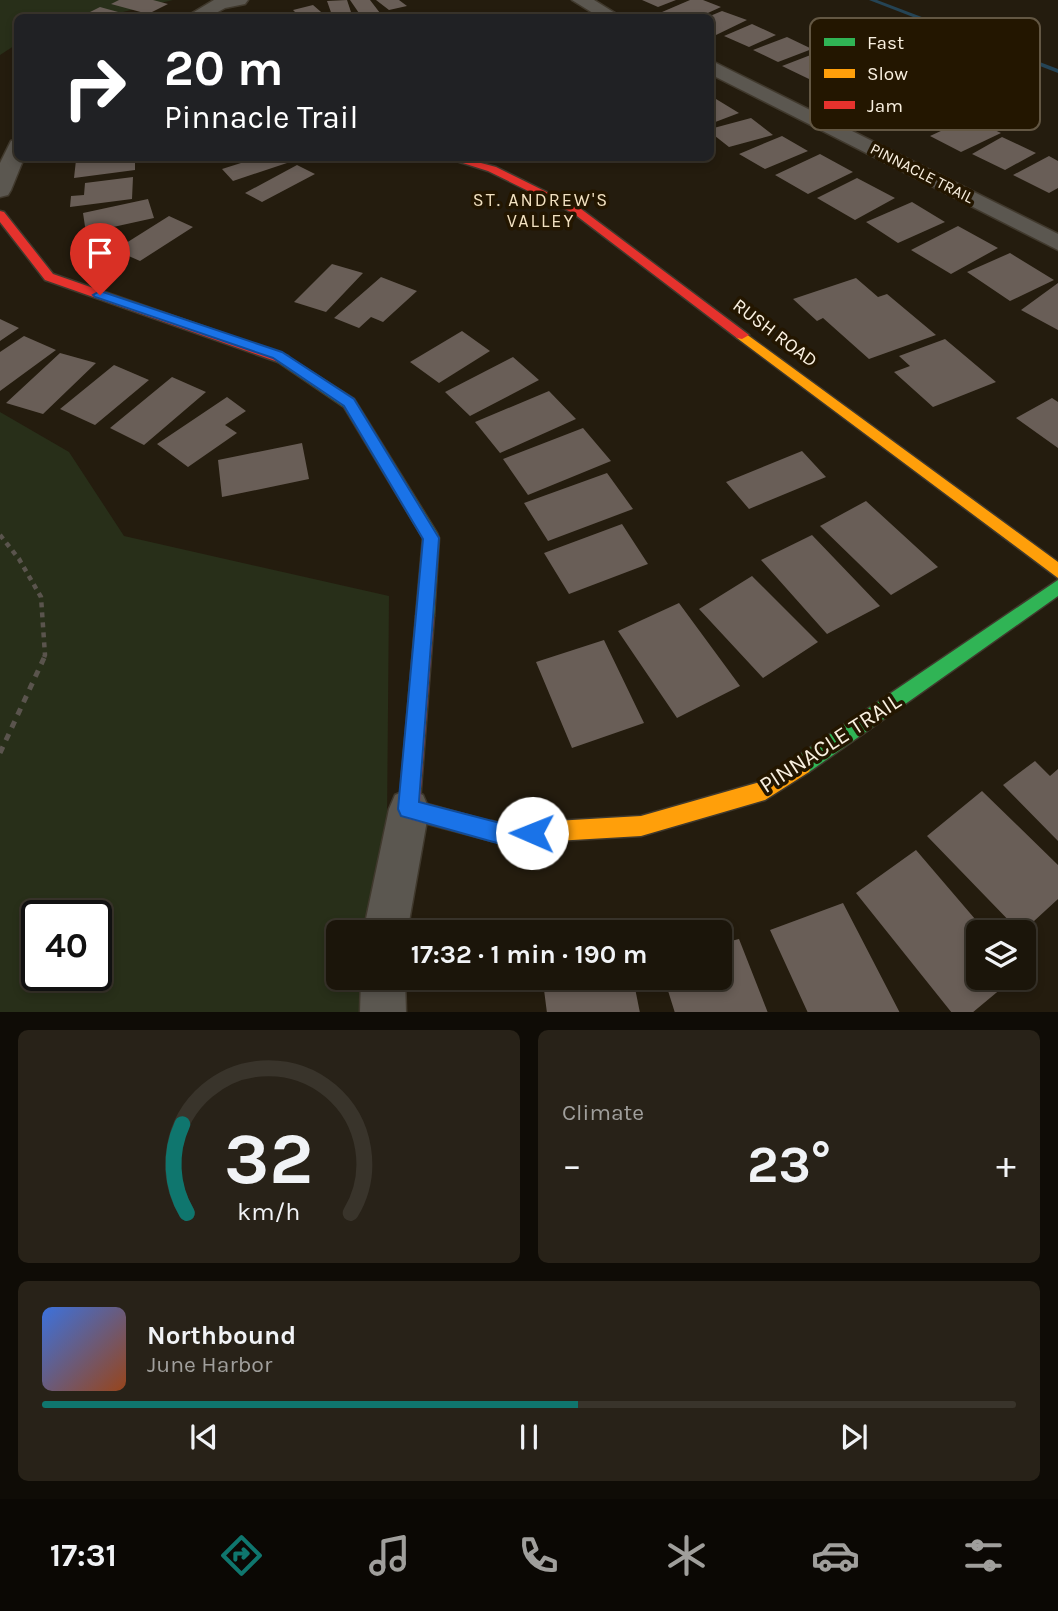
<!DOCTYPE html>
<meta charset="utf-8">
<style>
:root{--surface:#1b150a;--page:#282218;--text:#f1f3f6;--muted:#a09f9c;--line:#39342b;--accent:#0f766e}
body{margin:0;font-family:Karla,sans-serif;background:var(--page);color:var(--text);height:100vh;display:flex;flex-direction:column;font-size:26px;white-space:nowrap}
*{box-sizing:border-box;margin:0}
p{font-size:23px;color:var(--muted)}
.icon{flex:none;width:38px;height:38px;fill:none;stroke:currentColor;stroke-width:2;stroke-linecap:round;stroke-linejoin:round}
.map{position:relative;height:1012px;overflow:hidden}
.side{display:flex;flex-direction:column;gap:18px;padding:18px;background:#0f0c06;flex:1}
.side>*{flex:none}
.guide{position:absolute;left:14px;top:14px;width:700px;height:147px;border-radius:10px;box-shadow:0 4px 10px #0003,0 0 0 2px var(--line);background:#202124;color:#fff;overflow:hidden}
.buttons{position:absolute;left:966px;top:920px;display:grid;gap:14px}
.buttons a{display:grid;place-items:center;width:70px;height:70px;border-radius:10px;background:var(--surface);box-shadow:0 4px 10px #0003,0 0 0 2px var(--line);font-size:35px}
.speed{position:absolute;left:21px;top:900px;display:flex;gap:14px;font-size:35px;font-weight:700;text-align:center}
.speed>*{display:grid;place-content:center;width:91px;height:91px;border-radius:50%;background:var(--surface);box-shadow:0 4px 10px #0003,0 0 0 2px var(--line);line-height:1}
.speed .limit{border:4px solid #111;border-radius:10px;background:#fff;color:#111}
.pin{position:absolute;display:grid;place-items:center;width:60px;height:60px;color:#fff;margin:-72px -30px;border-radius:50% 50% 50% 0;rotate:-45deg;box-shadow:0 0 7px #0007}
.pin .icon{rotate:45deg}
.me{position:absolute;width:77px;margin:-38px;rotate:271deg;stroke-linejoin:round;filter:drop-shadow(0 0 5px #0008)}
.turn{display:flex;align-items:center;gap:24px;height:147px;padding:0 35px;font-size:32px}
.turn .icon{width:91px;height:91px;stroke-width:2.5}
.turn b{display:block;font-size:49px;line-height:60px}
.big{font-size:52px;font-weight:700;line-height:1.1}
.side .widget{flex:1;display:flex;flex-direction:column;justify-content:center;gap:10px;min-width:0;padding:0 24px;border-radius:10px;background:var(--page)}
.side .dial{align-items:center;gap:0}
.dial svg{height:182px;overflow:visible;fill:none;stroke:var(--line);stroke-width:7;stroke-linecap:round;text-anchor:middle}
.dial text{fill:var(--text);stroke:none}
.song{display:flex;align-items:center;gap:21px}
.cover{width:84px;height:84px;border-radius:10px;background:linear-gradient(135deg,hsl(220 70% 55%),hsl(20 70% 35%))}
.played{height:7px;border-radius:4px;background:linear-gradient(90deg,var(--accent) 55%,var(--line) 55%)}
.keys{display:flex;justify-content:space-around;direction:ltr}
.heat{display:flex;justify-content:space-between;align-items:center;font-size:38px;direction:ltr}
.side .tiles{flex:1;display:grid;gap:18px;grid-template-columns:1fr 1fr}
.widget:last-child{grid-column:span 2}
.trip{position:absolute;left:326px;top:920px;width:406px;height:70px;border-radius:10px;background:var(--surface);box-shadow:0 4px 10px #0003,0 0 0 2px var(--line);font-weight:700;line-height:70px;text-align:center}
.tabs{display:flex;height:112px;justify-content:space-around;align-items:center;background:#0b0804;color:var(--muted)}
.tabs .icon{width:49px;height:49px}
.tabs .active{color:var(--accent)}
.tabs b{font-size:32px;color:var(--text)}
.map>svg:first-child{display:block}
</style>
<div class="map">
<svg width="1058" height="1013" viewBox="0 0 1058 1013">
<rect width="100%" height="100%" fill="#241c0e"/>
<path fill="#282f19" fill-rule="evenodd" d="M0,0H173L102,17L18,18L17,44L0,55Z
M0,412L69,452L124,536L389,596L386,933H338V978H386V1012H0ZM37,915H96V975H37Z"/>
<g fill="none" stroke-linecap="round" stroke-linejoin="round">
<path fill="#254455" fill-rule="evenodd" d="M869,0H877L1058,69V73Z"/>
</g>
<path fill="#695e57" d="M119,0H153L168,4L148,14L111,4Z
M347,0L353,18H333L327,1Z
M350,0H370L380,13L361,16Z
M376,0H399L407,6L389,10Z
M642,0H676L658,7Z
M690,0H703L721,7L699,17L691,14L676,18L662,12Z
M313,5L328,18H301L293,10Z
M100,7L129,15L124,18H78Z
M722,11L747,20L716,35L710,33V16Z
M752,24L776,35L749,47L724,36Z
M787,37L812,49L778,62L753,50Z
M821,51L847,64L809,79L782,66Z
M716,99L739,113L710,124V101Z
M751,118L773,135L729,147L710,132V129Z
M969,118L1001,133L961,152L930,136Z
M782,136L808,151L765,169L739,154Z
M1002,137L1036,153L1005,170L972,154Z
M820,154L853,172L808,194L775,175Z
M1049,156L1058,161V188L1049,193L1013,175Z
M94,158H135V170L74,178L76,160Z
M257,158H294L296,160L233,181L222,169Z
M297,165L315,174L262,202L245,193Z
M133,177L132,199L70,207L71,196L84,195L85,183Z
M857,178L895,198L855,220L817,198Z
M148,199L154,218L86,233L83,213Z
M912,202L945,222L898,243L866,222Z
M169,216L193,227L140,261L115,250Z
M958,226L998,248L951,274L911,250Z
M1010,253L1054,280L1010,301L967,272Z
M332,264L363,273L326,312L294,302Z
M381,277L417,291L383,322L371,317L359,328L334,318Z
M856,278L878,297L887,294L936,335L869,359L823,318L817,321L793,299Z
M1058,283V330L1021,310Z
M0,319L19,328L0,341Z
M462,331L490,351L439,383L410,362Z
M24,336L56,350L0,391V352Z
M945,339L996,382L933,407L894,372L910,366L899,356Z
M60,353L96,363L43,414L6,403Z
M513,357L539,380L470,416L445,392Z
M114,365L149,380L95,425L60,409Z
M172,377L206,392L144,445L110,428Z
M549,391L576,419L500,453L475,422Z
M227,397L246,411L225,425L237,433L188,467L157,444Z
M1052,398L1058,402V448L1016,418Z
M583,428L611,461L528,495L503,459Z
M302,443L309,479L222,497L218,460Z
M802,451L826,477L749,509L726,482Z
M607,473L633,509L548,541L524,503Z
M866,501L938,567L891,595L820,526Z
M622,524L648,564L569,594L544,553Z
M812,535L880,606L827,634L761,560Z
M752,576L818,642L763,678L699,609Z
M679,603L740,686L677,718L618,631Z
M604,640L644,723L572,748L536,662Z
M1035,761L1050,776L1058,769V841L1003,785Z
M982,791L1058,865V899L1021,933L927,836Z
M916,850L987,933H978V978H1014L972,1013H952L856,893Z
M843,903L900,1013H808L770,930Z
M739,939L768,1013H675L664,978H719V944Z
M568,978H633L640,1013H547L543,982Z"/>
<g fill="none" stroke-linecap="round" stroke-linejoin="round">
<defs>
<path id="street" d="M214,0H248L245,4L225,8L207,18H184Z
M572,0H594L623,18H601Z
M710,60L1058,234V250L710,74Z
M18,139V158H24L11,190L8,195L0,197V163L11,141Z
M409,789L423,795L429,809L407,933H363L389,809L395,795Z
M361,978H405L406,1013H360Z"/>
<path id="fast" d="M283,354L354,399L437,533L439,538L434,616L431,621L425,623L419,621L416,616L423,538L344,407L278,362L276,359Z
M1058,580V596L809,772L802,774L795,772L792,765L795,758Z"/>
<path id="slow" d="M742,331L1058,562V578L737,338L735,335Z
M802,756L809,758L812,765L809,772L765,800L641,836L504,844L485,838L482,831L485,824L492,821L504,824L641,816L760,782Z"/>
<path id="jam" d="M447,158H462L496,167L581,209L749,335L742,339L737,338L573,213L488,171Z
M0,211L4,212L53,274L288,356L290,359L288,362H278L45,280L0,222Z
M425,609L431,611L434,616L420,802L499,824L502,831L499,838L492,841L409,819L402,816L399,809L416,616L419,611Z"/>
</defs>
<use href="#street" stroke="#40392d" stroke-width="3"/>
<use href="#fast" stroke="#40392d" stroke-width="3"/>
<use href="#slow" stroke="#40392d" stroke-width="3"/>
<use href="#jam" stroke="#40392d" stroke-width="3"/>
<path stroke="#5a544d" stroke-width="4.5" stroke-dasharray="5 5" stroke-linecap="butt" d="M0,535L19,559L41,597L45,655L43,660"/>
<path stroke="#5a544d" stroke-width="5" stroke-dasharray="7 7" stroke-linecap="butt" d="M0,753L44,658"/>
<use href="#street" fill="#5b5750" fill-rule="evenodd"/>
<use href="#fast" fill="#30b455" fill-rule="evenodd"/>
<use href="#slow" fill="#ff9f0a" fill-rule="evenodd"/>
<use href="#jam" fill="#e5322d" fill-rule="evenodd"/>
</g>
<path fill="#1a73e8" stroke="#114b97" stroke-width="2" d="M100,291L282,352L354,399L439,538L419,802L504,824L532,823L539,826L542,833L539,840L504,845L401,816L398,809L423,539L344,406L273,358L95,297L93,295Z"/>
<g text-anchor="middle" dominant-baseline="central" stroke-width="7" stroke-linejoin="round" paint-order="stroke">
<g font-size="16" fill="#f9f0e0" stroke="#231600">
<text transform="translate(922 173) rotate(27)">PINNACLE TRAIL</text>
</g>
<g font-size="18" letter-spacing="2" fill="#f2e1c1" stroke="#231600">
<text x="541" y="200">ST. ANDREW'S<tspan x="541" dy="21">VALLEY</tspan></text>
</g>
<g font-size="19" fill="#f9f0e0" stroke="#231600">
<text transform="translate(775 333) rotate(37)">RUSH ROAD</text>
</g>
<g font-size="23" fill="#f9f0e0" stroke="#231600">
<text transform="translate(830 743) rotate(-33)">PINNACLE TRAIL</text>
</g>
</g>
<rect x="810" y="18" width="230" height="112" rx="10" fill="#231600" stroke="#635743" stroke-width="2"/>
<rect x="824" y="38" width="31" height="8" fill="#30b455"/>
<rect x="824" y="69" width="31" height="9" fill="#ff9f0a"/>
<rect x="824" y="101" width="31" height="8" fill="#e5322d"/>
<g font-size="19" fill="#f9f0e0">
<text x="867" y="49">Fast</text>
<text x="867" y="80">Slow</text>
<text x="867" y="112">Jam</text>
</g>
</svg>
<div class="buttons">
<a><svg class="icon" aria-label="layers" viewBox="0 0 24 24"><path d="M12 4l9 5-9 5-9-5zM3 14l9 5 9-5"/></svg></a>
</div>
<div class="speed"><div class="limit">40</div></div>
<div class="pin" style="left:100px;top:295px;background:#d93025"><svg class="icon" aria-label="arrive" viewBox="0 0 24 24"><path d="M6 21V4h12l-3 4 3 4H6"/></svg></div>
<svg class="me" style="left:532px;top:833px" viewBox="-20 -20 40 40"><circle r="19" fill="#fff"/><path d="M0-13L10 11 0 6-10 11z" fill="#1a73e8"/></svg>
<div class="trip">17:32 · 1 min · 190 m</div>
<div class="guide">
<div class="turn"><svg class="icon" aria-label="right" viewBox="0 0 24 24"><path d="M7 20v-9h11M14 6l5 5-5 5"/></svg><div><b>20 m</b>Pinnacle Trail</div></div>
</div>
</div>
<section class="side">
<div class="tiles">
<div class="widget dial"><svg viewBox="0 0 100 80">
<path d="M14 69A42 42 0 1 1 86 69"/>
<path d="M14 69A42 42 0 0 1 12 30" stroke="#0f766e"/>
<text x="50" y="56" font-size="32" font-weight="700">32</text>
<text x="50" y="72" font-size="11">km/h</text>
</svg></div>
<div class="widget"><p>Climate</p>
<div class="heat"><a>−</a><b class="big">23°</b><a>+</a></div>
</div>
<div class="widget">
<div class="song"><i class="cover"></i><div><b>Northbound</b><p>June Harbor</p></div></div>
<div class="played"></div>
<div class="keys"><svg class="icon" aria-label="previous" viewBox="0 0 24 24"><path d="M18 5L8 12l10 7zM5 5v14"/></svg><svg class="icon" aria-label="pause" viewBox="0 0 24 24"><path d="M8 5v14M16 5v14"/></svg><svg class="icon" aria-label="next" viewBox="0 0 24 24"><path d="M6 5l10 7-10 7zM19 5v14"/></svg></div>
</div>
</div>
</section>
<nav class="tabs">
<b>17:31</b>
<svg class="icon active" aria-label="directions" viewBox="0 0 24 24"><path d="M12 3l9 9-9 9-9-9zM9 14v-3h6M13 9l2 2-2 2"/></svg>
<svg class="icon" aria-label="music" viewBox="0 0 24 24"><path d="M9 18V5l10-2v13"/><circle cx="6" cy="18" r="3"/><circle cx="16" cy="16" r="3"/></svg>
<svg class="icon" aria-label="phone" viewBox="0 0 24 24"><path d="M5 4h4l2 5-3 2q2 4 5 5l2-3 5 2v4C11 20 4 13 5 4z"/></svg>
<svg class="icon" aria-label="climate" viewBox="0 0 24 24"><path d="M12 3v18M4 7l16 10M4 17L20 7"/></svg>
<svg class="icon" aria-label="car" viewBox="0 0 24 24"><path d="M5 17H2v-5l4-1 3-4h7l3 4 3 1v5h-3M9 17h6M6 11h13"/><circle cx="7" cy="17" r="2"/><circle cx="17" cy="17" r="2"/></svg>
<svg class="icon" aria-label="filters" viewBox="0 0 24 24"><path d="M4 7h16M4 17h16"/><circle cx="9" cy="7" r="2"/><circle cx="15" cy="17" r="2"/></svg>
</nav>
